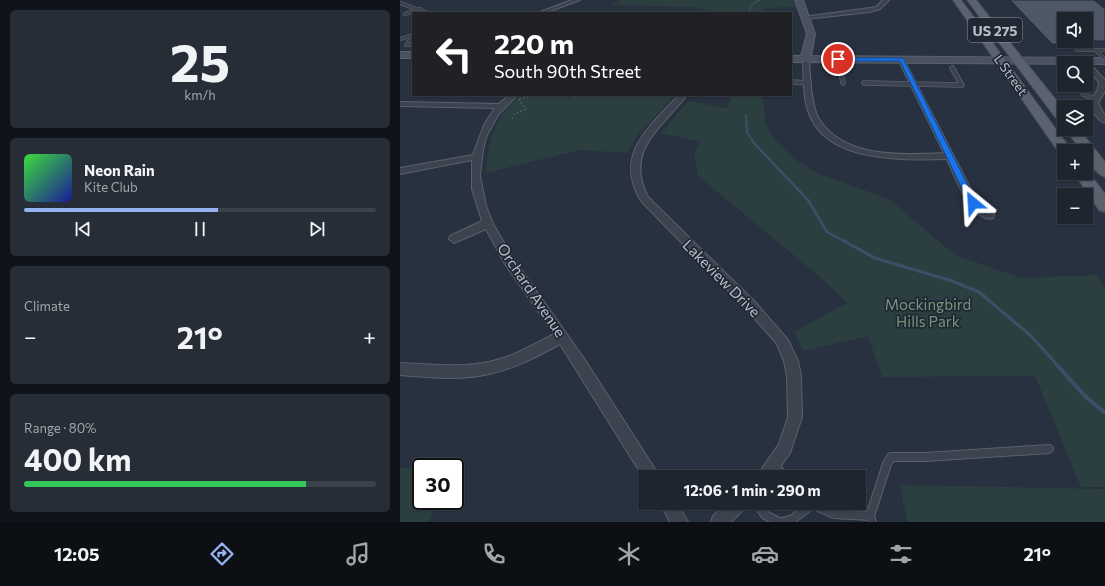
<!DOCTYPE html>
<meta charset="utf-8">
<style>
:root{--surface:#1e252f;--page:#262d37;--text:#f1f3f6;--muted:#a1a5aa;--line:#3c424b;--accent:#95b2f1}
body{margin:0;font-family:Commissioner,sans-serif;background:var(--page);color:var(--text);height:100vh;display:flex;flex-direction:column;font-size:15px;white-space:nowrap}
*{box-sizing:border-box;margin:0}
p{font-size:13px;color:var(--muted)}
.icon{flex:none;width:22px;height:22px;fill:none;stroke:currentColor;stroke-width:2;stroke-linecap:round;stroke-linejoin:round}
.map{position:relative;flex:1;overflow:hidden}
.side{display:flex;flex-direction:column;gap:10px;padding:10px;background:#10141a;width:400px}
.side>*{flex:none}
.banner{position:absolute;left:12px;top:12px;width:380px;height:84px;border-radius:0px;box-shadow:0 1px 3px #0004,0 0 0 1px var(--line);background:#202124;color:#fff;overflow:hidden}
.fabs{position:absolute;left:657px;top:12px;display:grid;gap:8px}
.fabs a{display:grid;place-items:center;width:36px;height:36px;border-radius:0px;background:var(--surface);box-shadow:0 1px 3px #0004,0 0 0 1px var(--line);font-size:20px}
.speed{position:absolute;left:12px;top:458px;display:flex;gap:8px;font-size:20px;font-weight:700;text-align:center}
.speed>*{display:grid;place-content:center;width:52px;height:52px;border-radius:50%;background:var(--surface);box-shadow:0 1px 3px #0004,0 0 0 1px var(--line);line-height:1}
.speed .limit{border:2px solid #111;border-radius:6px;background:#fff;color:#111}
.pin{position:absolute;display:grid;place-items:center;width:34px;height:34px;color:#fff;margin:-17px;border:2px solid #fff;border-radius:50%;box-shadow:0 1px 4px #0007}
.me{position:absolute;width:44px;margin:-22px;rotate:333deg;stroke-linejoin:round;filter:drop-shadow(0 0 3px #0008)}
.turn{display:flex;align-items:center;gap:14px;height:84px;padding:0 16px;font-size:18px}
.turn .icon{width:52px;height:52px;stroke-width:2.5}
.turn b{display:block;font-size:28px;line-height:34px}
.big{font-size:30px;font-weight:700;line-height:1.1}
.side .card{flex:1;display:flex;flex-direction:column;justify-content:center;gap:6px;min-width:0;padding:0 14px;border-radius:6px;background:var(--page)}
.side .dial{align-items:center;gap:0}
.dial b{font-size:52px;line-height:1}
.song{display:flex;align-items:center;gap:12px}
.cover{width:48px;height:48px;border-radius:6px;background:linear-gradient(135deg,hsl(120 70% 55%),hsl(240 70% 35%))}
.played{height:4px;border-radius:2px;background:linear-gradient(90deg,var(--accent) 55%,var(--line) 55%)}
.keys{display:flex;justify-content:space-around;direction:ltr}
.heat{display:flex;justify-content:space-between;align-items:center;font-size:22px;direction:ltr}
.charge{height:6px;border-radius:3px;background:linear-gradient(90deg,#34c759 80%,var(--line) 0)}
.trip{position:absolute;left:238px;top:470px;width:228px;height:40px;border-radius:0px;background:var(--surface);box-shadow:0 1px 3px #0004,0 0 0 1px var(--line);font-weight:700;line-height:40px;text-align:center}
.menu{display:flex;height:64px;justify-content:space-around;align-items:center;background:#0c0f13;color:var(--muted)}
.menu .icon{width:28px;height:28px}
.menu .on{color:var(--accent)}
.menu b{font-size:18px;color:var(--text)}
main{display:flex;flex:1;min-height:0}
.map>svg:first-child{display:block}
</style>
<main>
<section class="side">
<div class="card dial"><b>25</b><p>km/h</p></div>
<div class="card">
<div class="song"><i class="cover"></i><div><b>Neon Rain</b><p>Kite Club</p></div></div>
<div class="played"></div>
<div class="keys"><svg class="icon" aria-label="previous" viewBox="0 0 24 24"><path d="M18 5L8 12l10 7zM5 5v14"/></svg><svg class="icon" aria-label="pause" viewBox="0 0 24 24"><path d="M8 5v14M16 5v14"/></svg><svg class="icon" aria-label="next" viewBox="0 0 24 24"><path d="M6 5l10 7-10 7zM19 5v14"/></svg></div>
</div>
<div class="card"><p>Climate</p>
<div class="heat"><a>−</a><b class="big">21°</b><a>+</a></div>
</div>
<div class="card"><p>Range · 80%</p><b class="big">400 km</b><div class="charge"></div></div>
</section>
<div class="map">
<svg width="705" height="522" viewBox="0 0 705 522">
<rect width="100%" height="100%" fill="#28313f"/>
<path fill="#2b3f41" d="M221,0H393L396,7L364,8L359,13H319L292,7L211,5Z
M121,95H275L236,137L227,153L179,150L86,173C87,142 96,114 121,95Z
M332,95H363L365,122L375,140L393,158L419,174L489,199L555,255L621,278L696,275L705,289V487H681L635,376L482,377L468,336L403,351L394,332L447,303L419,276L298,176L294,152L301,142L261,133L288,101L327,108Z
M0,468L21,470V501H39L29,522H0Z
M500,485L705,489V522H507Z"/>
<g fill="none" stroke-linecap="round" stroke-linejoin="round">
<path stroke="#3f4e66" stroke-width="1.5" d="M350,13V6L359,0"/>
<path stroke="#3f4e66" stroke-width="2" d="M346,115L347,132L354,143"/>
<path stroke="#3f4e66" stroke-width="2.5" d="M353,142L408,200L427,232L446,242"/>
<path stroke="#3f4e66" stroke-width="3" d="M444,241L475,258L552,281L579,292L631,336L659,367"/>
<path stroke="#3f4e66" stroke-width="4" d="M658,366L684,395L705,413"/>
</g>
<path fill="#4e5867" stroke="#232a36" d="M610,0H694L705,9V41H686V19H664V41L669,45L652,44Z"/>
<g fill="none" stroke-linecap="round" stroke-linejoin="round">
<defs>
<path id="lane-far2" d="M0,3L27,13
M5,14L20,9
M13,36L6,45H13
M0,39L13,35
M677,50H705
M695,50L705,59
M438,59L439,64"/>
<path id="lane-far1" d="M439,63L443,83
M664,69L661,70L664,74
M391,82L409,83
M464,83L562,85L552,68
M674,85L685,95L696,99
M683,93L686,80"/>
<path id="lane" d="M374,465L385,477
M357,503L365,515L379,522
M409,503L434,514L470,516L487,464L491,457H525L649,449
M470,516L472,522
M382,522L393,519L411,505"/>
<path id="street" d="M172,0H180L145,13H137Z
M483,0H489L480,9L470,12L406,19L403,17L470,8L476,7Z
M406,57L409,59C410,75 411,106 419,119C444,159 504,155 544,153L498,59L503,58L577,201L593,212L594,215L593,218C572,224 553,173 547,159C505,160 432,163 411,118C403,103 404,81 403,64V59Z
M682,60H686L705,80V91L698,103L705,116V123C698,121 692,111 690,103L698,89L699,82L686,67V63L682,62Z
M109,95H117L98,115L86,137L83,150L80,176L86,206L93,224L113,258L185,360L260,477H245V480L160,344C138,356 114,369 89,374C60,381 29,377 0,375V363C29,364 60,368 89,362C112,357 133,345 154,334L105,264L86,229L54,243L49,239L50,236L82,221L72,189V160L0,174V168L73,155L84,125L95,108L0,106V102L99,104Z
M279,95H287C261,129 224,150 248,197L356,303L388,340L398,361L401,376L402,417L390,453L373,477H356L379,444L388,417L387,376L384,361L377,344L348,311L241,201C213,155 249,127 279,95Z
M260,503H277L288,522H270Z
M326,503H346L344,509L331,522H311L313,516Z"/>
<path id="secondary" d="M395,0H403L415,34L411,56L705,58V64L391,62V56H401L407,34Z
M0,52H13V58H0Z"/>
<path id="primary" d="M553,0H561L672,151H664V155L660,154Z
M567,0H576L664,110V123L659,122Z
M665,129H679L705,162V177C696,174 686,160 686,151H682Z
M686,169L705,194V212L699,210L674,173H686Z"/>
</defs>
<use href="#lane-far2" stroke="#5a616c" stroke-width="4"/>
<use href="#lane-far1" stroke="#5a616c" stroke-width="5.5"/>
<use href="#lane" stroke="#5a616c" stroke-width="10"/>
<use href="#street" stroke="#5a616c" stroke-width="2"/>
<use href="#secondary" stroke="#5a616c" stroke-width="2"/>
<use href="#primary" stroke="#454c58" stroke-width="2"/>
<path stroke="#4a5c5f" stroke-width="1.5" stroke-dasharray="2 2" stroke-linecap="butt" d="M166,95L175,97L182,95
M118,99L126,109
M119,99L141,95
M112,119L114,114L126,109"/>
<use href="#lane-far2" stroke="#3c434f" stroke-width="3"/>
<use href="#lane-far1" stroke="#3c434f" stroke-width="4"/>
<use href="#lane" stroke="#3c434f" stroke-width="8"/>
<use href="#street" fill="#3c434f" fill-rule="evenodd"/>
<use href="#secondary" fill="#4a5262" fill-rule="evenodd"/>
<use href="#primary" fill="#5a626f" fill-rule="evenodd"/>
</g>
<path fill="#1a73e8" stroke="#114b97" d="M436,58H503L577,203L576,205H570L569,203L500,61H438Z"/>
<g text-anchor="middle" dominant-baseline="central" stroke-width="3.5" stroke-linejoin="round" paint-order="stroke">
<g font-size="13" fill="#b8bec9" stroke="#212834">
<text transform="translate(611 75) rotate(54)">L Street</text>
</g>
<rect fill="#212834" stroke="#8b919c" stroke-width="1" x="568" y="18" width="54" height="24" rx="3"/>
<g font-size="14" font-weight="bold" fill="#b8bec9">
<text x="595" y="30">US 275</text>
</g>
<g font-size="15" fill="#b8bec9" stroke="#212834">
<text transform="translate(322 278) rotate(45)">Lakeview Drive</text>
<text transform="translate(132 290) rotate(56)">Orchard Avenue</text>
</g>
<g font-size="15" fill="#71987c" stroke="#212834">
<text x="528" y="304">Mockingbird<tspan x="528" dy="17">Hills Park</tspan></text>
</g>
</g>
</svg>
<div class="fabs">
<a><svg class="icon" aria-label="sound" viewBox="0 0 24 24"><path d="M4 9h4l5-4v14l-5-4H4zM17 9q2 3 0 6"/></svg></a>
<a><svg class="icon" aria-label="search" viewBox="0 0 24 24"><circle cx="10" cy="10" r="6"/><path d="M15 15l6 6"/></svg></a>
<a><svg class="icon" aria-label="layers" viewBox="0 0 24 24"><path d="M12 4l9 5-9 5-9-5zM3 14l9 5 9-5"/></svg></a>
<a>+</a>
<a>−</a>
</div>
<div class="speed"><div class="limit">30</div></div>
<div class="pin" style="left:438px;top:59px;background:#d93025"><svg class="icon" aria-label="arrive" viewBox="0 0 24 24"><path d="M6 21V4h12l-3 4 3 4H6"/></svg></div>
<svg class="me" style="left:573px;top:203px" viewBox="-20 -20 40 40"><path d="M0-17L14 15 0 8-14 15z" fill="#1a73e8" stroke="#fff" stroke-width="4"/></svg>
<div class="trip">12:06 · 1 min · 290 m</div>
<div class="banner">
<div class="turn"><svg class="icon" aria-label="left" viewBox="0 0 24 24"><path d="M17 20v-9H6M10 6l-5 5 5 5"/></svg><div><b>220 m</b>South 90th Street</div></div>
</div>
</div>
</main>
<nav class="menu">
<b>12:05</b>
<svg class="icon on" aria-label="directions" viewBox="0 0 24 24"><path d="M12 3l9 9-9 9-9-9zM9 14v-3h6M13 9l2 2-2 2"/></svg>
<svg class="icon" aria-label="music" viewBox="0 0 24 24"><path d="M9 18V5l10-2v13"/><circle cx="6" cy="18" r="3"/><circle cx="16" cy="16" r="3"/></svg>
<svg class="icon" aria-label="phone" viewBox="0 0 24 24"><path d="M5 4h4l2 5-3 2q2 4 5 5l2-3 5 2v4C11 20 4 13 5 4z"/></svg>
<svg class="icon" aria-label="climate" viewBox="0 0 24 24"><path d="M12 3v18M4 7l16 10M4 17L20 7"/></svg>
<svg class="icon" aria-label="car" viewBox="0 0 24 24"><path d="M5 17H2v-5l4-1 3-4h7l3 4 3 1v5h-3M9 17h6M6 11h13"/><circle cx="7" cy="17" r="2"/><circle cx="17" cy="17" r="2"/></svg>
<svg class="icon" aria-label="filters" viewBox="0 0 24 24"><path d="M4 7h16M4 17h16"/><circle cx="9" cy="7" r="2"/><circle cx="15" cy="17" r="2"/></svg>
<b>21°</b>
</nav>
